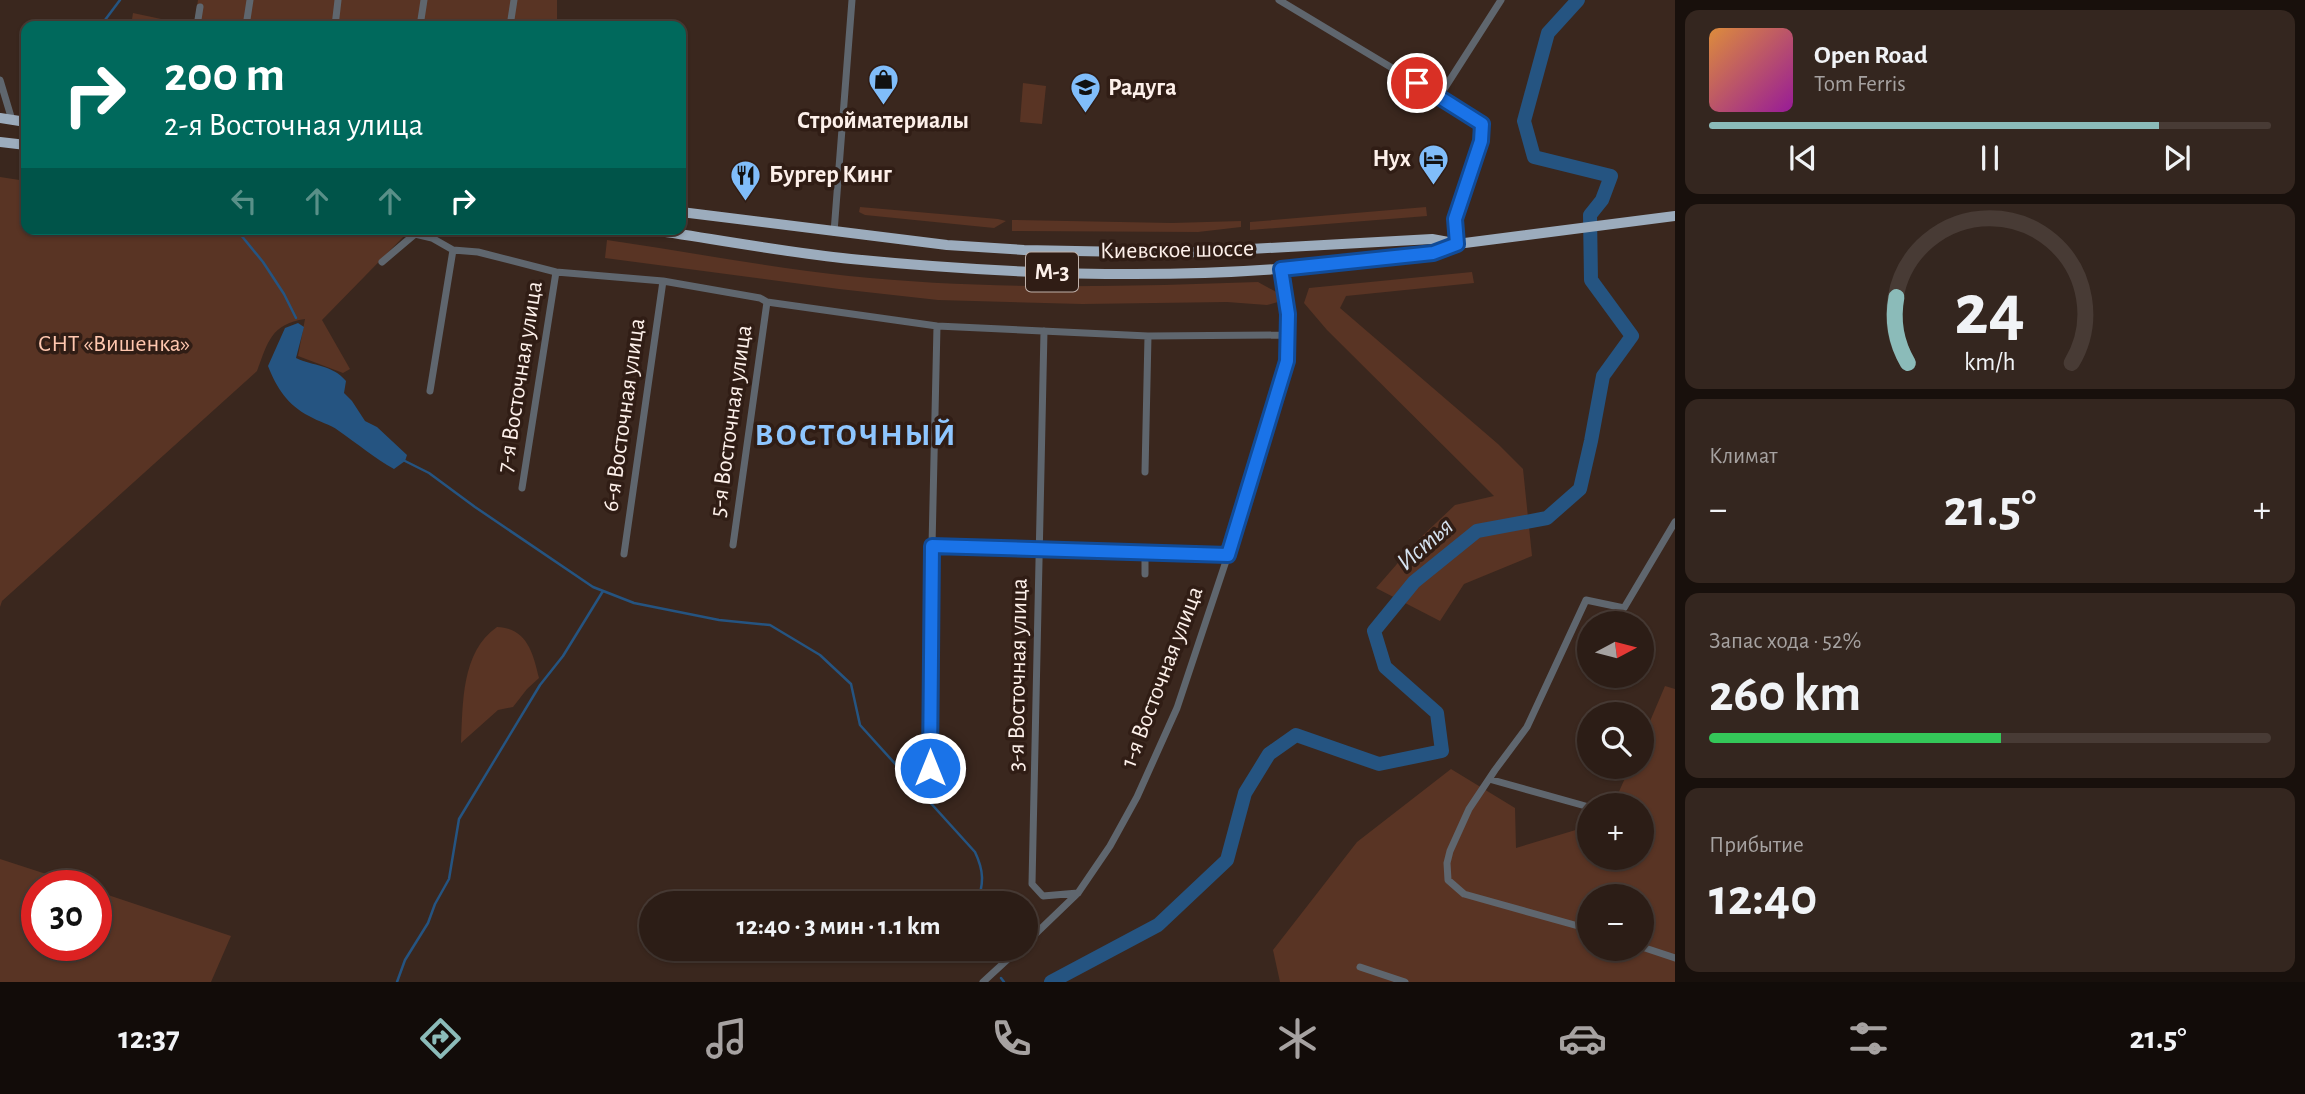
<!DOCTYPE html>
<html lang="ru">
<meta charset="utf-8">
<style>
:root{--surface:#2c1d16;--page:#34261f;--text:#f1f3f6;--muted:#a6a2a1;--line:#483b35;--accent:#8bbbb9}
body{margin:0;font-family:"Alegreya Sans",sans-serif;background:var(--page);color:var(--text);height:100vh;display:flex;flex-direction:column;font-size:26px;white-space:nowrap}
*{box-sizing:border-box;margin:0}
p{font-size:23px;color:var(--muted)}
.icon{flex:none;width:38px;height:38px;fill:none;stroke:currentColor;stroke-width:2;stroke-linecap:round;stroke-linejoin:round}
.map{position:relative;flex:1;overflow:hidden}
.sheet{display:flex;flex-direction:column;gap:10px;padding:10px;background:#18100c;width:630px}
.sheet>*{flex:none}
.top-card{position:absolute;left:21px;top:21px;width:665px;height:214px;border-radius:14px;box-shadow:0 2px 5px #0004,0 0 0 2px var(--line);background:#00695c;color:#fff;overflow:hidden}
.needle{width:46px;rotate:83deg}
.fabs{position:absolute;left:1577px;top:611px;display:grid;gap:14px}
.fabs a{display:grid;place-items:center;width:77px;height:77px;border-radius:50%;background:var(--surface);box-shadow:0 2px 5px #0004,0 0 0 2px var(--line);font-size:35px}
.speed{position:absolute;left:21px;top:870px;display:flex;gap:14px;font-size:35px;font-weight:700;text-align:center}
.speed>*{display:grid;place-content:center;width:91px;height:91px;border-radius:50%;background:var(--surface);box-shadow:0 2px 5px #0004,0 0 0 2px var(--line);line-height:1}
.speed .limit{border:10px solid #d22;background:#fff;color:#111}
.pin{position:absolute;display:grid;place-items:center;width:60px;height:60px;color:#fff;margin:-30px;border:4px solid #fff;border-radius:50%;box-shadow:0 2px 7px #0007}
.me{position:absolute;width:77px;margin:-38px;rotate:0deg;stroke-linejoin:round;filter:drop-shadow(0 0 5px #0008)}
.turn{display:flex;align-items:center;gap:24px;height:147px;padding:0 28px;font-size:32px}
.turn .icon{width:91px;height:91px;stroke-width:2.5}
.turn b{display:block;font-size:49px;line-height:60px}
.lanes{display:flex;align-items:center;height:66px;padding:0 28px;background:#0003;justify-content:center;gap:35px;direction:ltr}
.lanes .off{opacity:.35}
.big{font-size:52px;font-weight:700;line-height:1.1}
.sheet .widget{flex:1;display:flex;flex-direction:column;justify-content:center;gap:10px;min-width:0;padding:0 24px;border-radius:14px;background:var(--page)}
.sheet .dial{align-items:center;gap:0}
.dial svg{height:182px;overflow:visible;fill:none;stroke:var(--line);stroke-width:7;stroke-linecap:round;text-anchor:middle}
.dial text{fill:var(--text);stroke:none}
.song{display:flex;align-items:center;gap:21px}
.cover{width:84px;height:84px;border-radius:10px;background:linear-gradient(135deg,hsl(30 70% 55%),hsl(300 70% 35%))}
.played{height:7px;border-radius:4px;background:linear-gradient(90deg,var(--accent) 80%,var(--line) 80%)}
.keys{display:flex;justify-content:space-around;direction:ltr}
.heat{display:flex;justify-content:space-between;align-items:center;font-size:38px;direction:ltr}
.charge{height:10px;border-radius:5px;background:linear-gradient(90deg,#34c759 52%,var(--line) 0)}
.trip{position:absolute;left:639px;top:891px;width:399px;height:70px;border-radius:35px;background:var(--surface);box-shadow:0 2px 5px #0004,0 0 0 2px var(--line);font-weight:700;line-height:70px;text-align:center}
.tabs{display:flex;height:112px;justify-content:space-around;align-items:center;background:#120c09;color:var(--muted)}
.tabs .icon{width:49px;height:49px}
.tabs .active{color:var(--accent)}
.tabs b{font-size:32px;color:var(--text)}
main{display:flex;flex:1;min-height:0}
.map>svg:first-child{display:block}
</style>
<main>
<div class="map">
<svg width="1675" height="982" viewBox="0 0 1675 982">
<rect width="100%" height="100%" fill="#3a271e"/>
<path fill="#593424" fill-rule="evenodd" d="M198,0H557V26H131L133,13L194,26Z
M1023,83L1046,86L1042,124L1020,122Z
M0,177L26,181V229H387L408,232L322,320L350,369L343,373L298,356L305,319C271,324 268,342 257,371L2,601L0,607Z
M860,207L998,219L1006,221L994,228L865,215L859,212Z
M1426,207L1427,216L1250,230V222Z
M1012,220L1172,223L1241,221V227L1198,232L1012,231Z
M607,240C688,252 768,267 849,276C985,290 1122,287 1258,282L1278,293V302L1267,305L1227,302L1082,304L938,300L839,289L605,258Z
M1472,272L1474,283L1346,296L1340,308L1498,444L1523,469L1532,556L1464,584L1440,621L1376,588L1417,541L1455,505L1494,496L1327,330L1304,303L1309,288Z
M497,627C527,628 533,653 539,678L527,689L513,707L498,710L461,743C463,703 461,652 497,627Z
M1665,686L1675,689V982H1280L1273,950L1357,842L1451,769L1515,808L1516,848L1589,826V858H1642V805H1613L1630,767L1642,766V740ZM1589,896H1642V948H1589Z
M0,859L80,885L37,886V945H96V891L231,936L211,982H0Z"/>
<path fill="#255481" d="M298,323L304,327L296,358C313,366 333,365 346,381L344,393L352,401L365,421L377,427L407,455L405,461L394,469C374,458 358,444 339,431C330,424 319,422 309,416C288,405 277,389 268,366L285,328Z"/>
<g fill="none" stroke-linecap="round" stroke-linejoin="round">
<path stroke="#255481" stroke-width="2.5" d="M105,20L120,0
M236,229L263,262L284,294L296,318
M403,460L429,473L475,507L593,587L634,603L719,620L770,625L820,655L851,684L860,725L975,852C984,871 984,883 977,903
M989,948L991,961
M1001,978L1004,982
M397,982L405,960L428,923L435,904L449,879L459,819L540,685L563,656L603,591"/>
<path stroke="#255481" stroke-width="14" d="M1051,982L1158,925L1227,860L1245,793L1269,754L1296,735L1379,764L1442,751L1437,713L1385,667L1374,631L1414,582L1477,531L1547,518L1580,489L1591,441L1603,376L1632,336L1591,280L1590,215L1602,200L1611,176L1534,157L1524,121L1548,33L1578,0"/>
<path stroke="#5f666e" stroke-width="7" d="M1279,0L1477,119L1482,124L1481,141L1455,219L1457,244
M197,26L200,7
M246,26L250,0
M335,26L338,0
M420,26L424,0
M510,26L514,0
M0,80L12,120
M1439,97L1501,0
M834,232L852,0
M382,262L415,234L432,238L453,250L478,252L556,272L663,281L760,298L767,302L937,326L1148,336L1288,335
M1044,331L1032,884L1043,896L1078,893
M430,391L453,250
M1145,472L1148,336
M522,488L556,272
M733,545L767,302
M932,546L1228,555
M624,554L663,281
M1145,574V551
M930,768L932,546L937,326
M1489,779L1589,807
M1589,929L1464,894L1448,880L1447,863L1450,851L1469,809L1495,770L1527,727L1586,600L1624,608L1675,522
M1026,943L1078,893L1110,846L1137,797L1177,708L1228,555L1287,361L1288,314L1281,269
M1642,947L1675,958
M1360,967L1405,982
M983,982L1020,948"/>
<path stroke="#9cacbd" stroke-width="10" d="M0,118L26,122
M0,142L26,145
M681,212L947,245L1024,250L1179,253L1432,239L1454,243
M647,229C714,239 783,252 851,259C1004,274 1168,281 1322,265C1367,260 1414,259 1457,244L1675,216"/>
</g>
<g fill="none" stroke-linecap="round" stroke-linejoin="round">
<defs>
<path id="route" d="M930,768L932,546L1228,555L1287,361L1288,314L1281,269L1433,253L1457,244L1455,219L1481,141L1482,124L1417,83"/>
</defs>
<use href="#route" stroke="#114b97" stroke-width="18"/>
<use href="#route" stroke="#1a73e8" stroke-width="12"/>
</g>
<defs>
<symbol id="shop-pin" viewBox="-11 -11 22 30"><path d="M0 17L-7.5 6A9.5 9.5 0 1 1 7.5 6Z" fill="#80bdfa" stroke="#301d15"/><path d="M-5-2.5h2.3a2.7 3.5 0 0 1 5.4 0H5L5.5 6h-11ZM-1.5-2.5h3a1.5 2.3 0 0 0-3 0Z" fill="#111"/></symbol>
<symbol id="school-pin" viewBox="-11 -11 22 30"><path d="M0 17L-7.5 6A9.5 9.5 0 1 1 7.5 6Z" fill="#80bdfa" stroke="#301d15"/><path d="M0-5L7-2L0 1L-7-2ZM-4 1L0 2.5L4 1V4Q0 6-4 4Z" fill="#111"/></symbol>
<symbol id="hotel-pin" viewBox="-11 -11 22 30"><path d="M0 17L-7.5 6A9.5 9.5 0 1 1 7.5 6Z" fill="#80bdfa" stroke="#301d15"/><path d="M-6-4.5h1.5V1H6V5H4.5V3h-9V5H-6ZM-4 0a1.8 1.8 0 1 1 3.6 0ZM.5 0V-2.5h3Q6-2.5 6 0Z" fill="#111"/></symbol>
<symbol id="restaurant-pin" viewBox="-11 -11 22 30"><path d="M0 17L-7.5 6A9.5 9.5 0 1 1 7.5 6Z" fill="#80bdfa" stroke="#301d15"/><path d="M-5-6h1v4h1v-4h1v4h1v-4h1v5L-1.5 .5V6h-2V.5L-5-1ZM5-6V6H3V1.5H1.5Q1.5-4 5-6Z" fill="#111"/></symbol>
</defs>
<g fill-rule="evenodd">
<use href="#shop-pin" x="866" y="62" width="35" height="47"/>
<use href="#school-pin" x="1068" y="70" width="35" height="47"/>
<use href="#hotel-pin" x="1416" y="142" width="35" height="47"/>
<use href="#restaurant-pin" x="728" y="158" width="35" height="47"/>
</g>
<g text-anchor="middle" dominant-baseline="central" stroke-width="7" stroke-linejoin="round" paint-order="stroke">
<rect fill="#301d15" stroke="#c0b1aa" stroke-width="2" x="1026" y="252.5" width="52" height="39" rx="5"/>
<g font-size="23" font-weight="bold" fill="#fdf0ea">
<text x="1052" y="272">М-3</text>
</g>
<g font-size="24" font-weight="bold" fill="#fdf0ea" stroke="#301d15" text-anchor="start">
<text x="1108" y="88">Радуга</text>
<text x="883" y="121" text-anchor="middle">Стройматериалы</text>
<text x="1411" y="159" text-anchor="end">Нух</text>
<text x="769" y="175">Бургер Кинг</text>
</g>
<g font-size="24" fill="#fdf0ea" stroke="#301d15">
<text transform="translate(1177 250) rotate(-1)">Киевское шоссе</text>
<text transform="translate(520 377) rotate(-81)">7-я Восточная улица</text>
<text transform="translate(624 415) rotate(-82)">6-я Восточная улица</text>
<text transform="translate(731 421) rotate(-82)">5-я Восточная улица</text>
<text transform="translate(1018 675) rotate(-89)">3-я Восточная улица</text>
<text transform="translate(1162 677) rotate(-69)">1-я Восточная улица</text>
</g>
<g font-size="24" fill="#ffc7af" stroke="#301d15">
<text x="114" y="344">СНТ «Вишенка»</text>
</g>
<g font-size="26" font-style="italic" fill="#d5e2f0" stroke="#301d15">
<text transform="translate(1425 544) rotate(-41)">Истья</text>
</g>
<g font-size="32" font-weight="bold" letter-spacing="2" fill="#8ec6ff" stroke="#301d15">
<text x="856" y="435">ВОСТОЧНЫЙ</text>
</g>
</g>
</svg>
<div class="fabs">
<a><svg class="needle" viewBox="-14 -14 28 28"><path d="M0-13l5 13h-10z" fill="#e53935"/><path d="M0 13l5-13h-10z" fill="#a6a2a1"/></svg></a>
<a><svg class="icon" aria-label="search" viewBox="0 0 24 24"><circle cx="10" cy="10" r="6"/><path d="M15 15l6 6"/></svg></a>
<a>+</a>
<a>−</a>
</div>
<div class="speed"><div class="limit">30</div></div>
<div class="pin" style="left:1417px;top:83px;background:#d93025"><svg class="icon" aria-label="arrive" viewBox="0 0 24 24"><path d="M6 21V4h12l-3 4 3 4H6"/></svg></div>
<svg class="me" style="left:930px;top:768px" viewBox="-20 -20 40 40"><circle r="17" fill="#1a73e8" stroke="#fff" stroke-width="3"/><path d="M0-11L8 9 0 5-8 9z" fill="#fff"/></svg>
<div class="trip">12:40 · 3 мин · 1.1 km</div>
<div class="top-card">
<div class="turn"><svg class="icon" aria-label="right" viewBox="0 0 24 24"><path d="M7 20v-9h11M14 6l5 5-5 5"/></svg><div><b>200 m</b>2-я Восточная улица</div></div>
<div class="lanes"><svg class="icon off" aria-label="left" viewBox="0 0 24 24"><path d="M17 20v-9H6M10 6l-5 5 5 5"/></svg><svg class="icon off" aria-label="ahead" viewBox="0 0 24 24"><path d="M12 20V5M6 11l6-6 6 6"/></svg><svg class="icon off" aria-label="ahead" viewBox="0 0 24 24"><path d="M12 20V5M6 11l6-6 6 6"/></svg><svg class="icon" aria-label="right" viewBox="0 0 24 24"><path d="M7 20v-9h11M14 6l5 5-5 5"/></svg></div>
</div>
</div>
<section class="sheet">
<div class="widget">
<div class="song"><i class="cover"></i><div><b>Open Road</b><p>Tom Ferris</p></div></div>
<div class="played"></div>
<div class="keys"><svg class="icon" aria-label="previous" viewBox="0 0 24 24"><path d="M18 5L8 12l10 7zM5 5v14"/></svg><svg class="icon" aria-label="pause" viewBox="0 0 24 24"><path d="M8 5v14M16 5v14"/></svg><svg class="icon" aria-label="next" viewBox="0 0 24 24"><path d="M6 5l10 7-10 7zM19 5v14"/></svg></div>
</div>
<div class="widget dial"><svg viewBox="0 0 100 80">
<path d="M14 69A42 42 0 1 1 86 69"/>
<path d="M14 69A42 42 0 0 1 9 40" stroke="#8bbbb9"/>
<text x="50" y="56" font-size="32" font-weight="700">24</text>
<text x="50" y="72" font-size="11">km/h</text>
</svg></div>
<div class="widget"><p>Климат</p>
<div class="heat"><a>−</a><b class="big">21.5°</b><a>+</a></div>
</div>
<div class="widget"><p>Запас хода · 52%</p><b class="big">260 km</b><div class="charge"></div></div>
<div class="widget"><p>Прибытие</p><b class="big">12:40</b></div>
</section>
</main>
<nav class="tabs">
<b>12:37</b>
<svg class="icon active" aria-label="directions" viewBox="0 0 24 24"><path d="M12 3l9 9-9 9-9-9zM9 14v-3h6M13 9l2 2-2 2"/></svg>
<svg class="icon" aria-label="music" viewBox="0 0 24 24"><path d="M9 18V5l10-2v13"/><circle cx="6" cy="18" r="3"/><circle cx="16" cy="16" r="3"/></svg>
<svg class="icon" aria-label="phone" viewBox="0 0 24 24"><path d="M5 4h4l2 5-3 2q2 4 5 5l2-3 5 2v4C11 20 4 13 5 4z"/></svg>
<svg class="icon" aria-label="climate" viewBox="0 0 24 24"><path d="M12 3v18M4 7l16 10M4 17L20 7"/></svg>
<svg class="icon" aria-label="car" viewBox="0 0 24 24"><path d="M5 17H2v-5l4-1 3-4h7l3 4 3 1v5h-3M9 17h6M6 11h13"/><circle cx="7" cy="17" r="2"/><circle cx="17" cy="17" r="2"/></svg>
<svg class="icon" aria-label="filters" viewBox="0 0 24 24"><path d="M4 7h16M4 17h16"/><circle cx="9" cy="7" r="2"/><circle cx="15" cy="17" r="2"/></svg>
<b>21.5°</b>
</nav>
